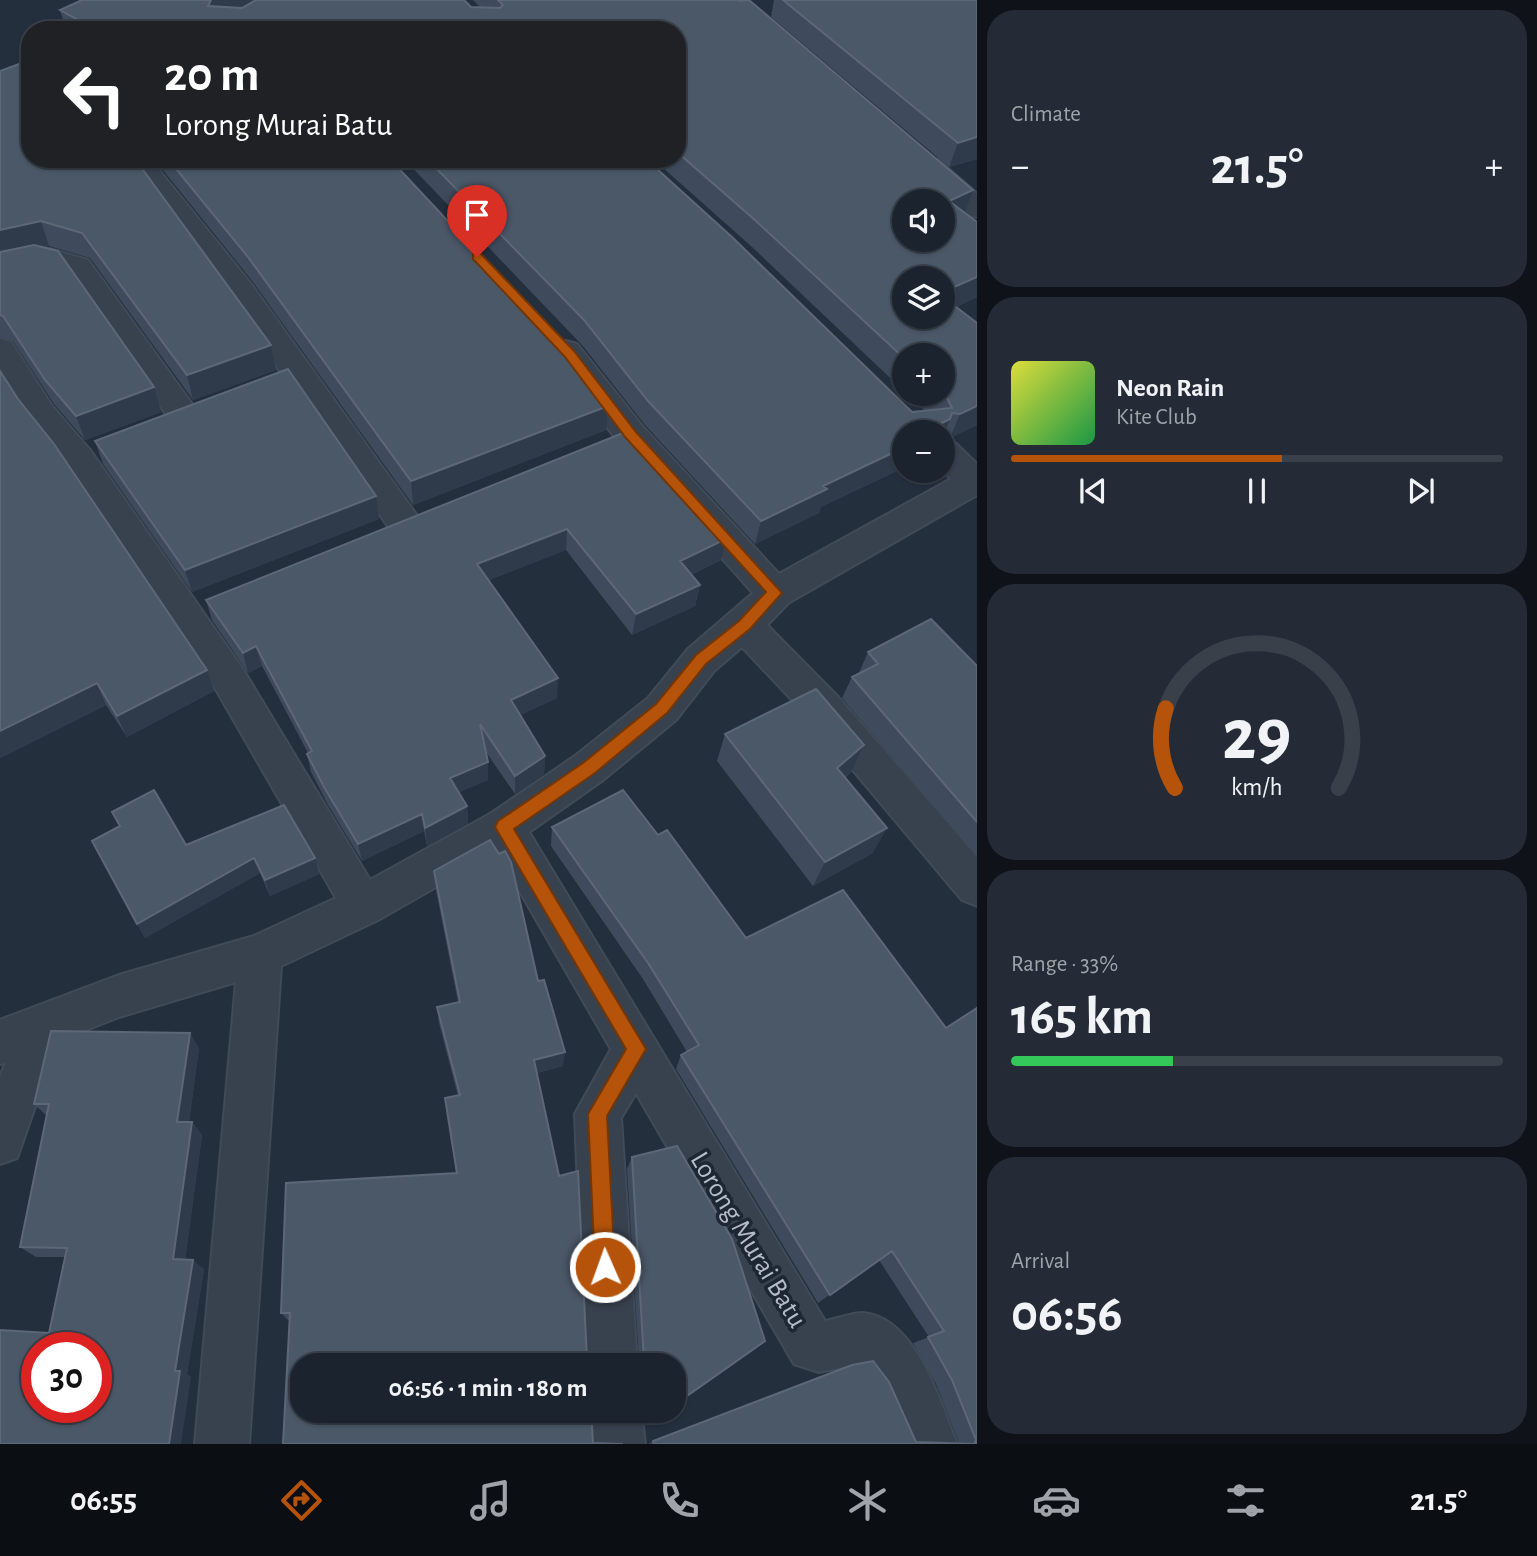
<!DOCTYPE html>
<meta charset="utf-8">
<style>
:root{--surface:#1b232e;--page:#242b36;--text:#f1f3f6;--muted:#a0a4aa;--line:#39404a;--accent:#b45309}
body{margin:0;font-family:"Alegreya Sans",sans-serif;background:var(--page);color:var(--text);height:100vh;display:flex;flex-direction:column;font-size:26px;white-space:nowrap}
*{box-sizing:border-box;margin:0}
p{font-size:23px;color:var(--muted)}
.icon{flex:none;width:38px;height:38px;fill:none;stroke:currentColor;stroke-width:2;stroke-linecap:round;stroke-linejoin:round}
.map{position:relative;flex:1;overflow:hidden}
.side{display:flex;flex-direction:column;gap:10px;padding:10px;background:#0f1319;width:560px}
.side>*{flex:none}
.hud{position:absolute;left:21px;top:21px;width:665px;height:147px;border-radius:28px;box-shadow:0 2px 5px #0004,0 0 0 2px var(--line);background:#202124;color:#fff;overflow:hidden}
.fabs{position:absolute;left:892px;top:189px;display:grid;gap:14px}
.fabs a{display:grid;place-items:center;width:63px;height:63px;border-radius:50%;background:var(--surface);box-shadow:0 2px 5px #0004,0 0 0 2px var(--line);font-size:35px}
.speed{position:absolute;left:21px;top:1332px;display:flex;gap:14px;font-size:35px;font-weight:700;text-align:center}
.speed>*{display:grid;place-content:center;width:91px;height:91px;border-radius:50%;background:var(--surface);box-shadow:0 2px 5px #0004,0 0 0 2px var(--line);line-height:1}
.speed .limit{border:10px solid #d22;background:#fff;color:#111}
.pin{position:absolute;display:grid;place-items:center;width:60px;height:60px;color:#fff;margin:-72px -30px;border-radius:50% 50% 50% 0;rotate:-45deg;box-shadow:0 0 7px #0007}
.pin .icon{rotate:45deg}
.me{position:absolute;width:77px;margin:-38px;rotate:358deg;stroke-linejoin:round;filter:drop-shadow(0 0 5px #0008)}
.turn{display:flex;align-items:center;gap:24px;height:147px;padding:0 28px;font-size:32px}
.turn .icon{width:91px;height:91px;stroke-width:2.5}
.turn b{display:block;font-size:49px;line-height:60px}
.big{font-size:52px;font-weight:700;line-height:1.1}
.side .tile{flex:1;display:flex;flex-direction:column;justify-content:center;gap:10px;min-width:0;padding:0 24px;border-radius:28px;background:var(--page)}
.side .dial{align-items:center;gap:0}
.dial svg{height:182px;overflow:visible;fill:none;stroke:var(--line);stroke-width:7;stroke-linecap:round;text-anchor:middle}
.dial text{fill:var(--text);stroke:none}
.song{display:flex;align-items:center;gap:21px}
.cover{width:84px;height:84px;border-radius:10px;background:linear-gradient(135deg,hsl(60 70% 55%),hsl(140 70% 35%))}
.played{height:7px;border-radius:4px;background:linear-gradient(90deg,var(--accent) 55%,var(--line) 55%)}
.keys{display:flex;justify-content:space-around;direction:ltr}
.heat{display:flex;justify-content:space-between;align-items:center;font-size:38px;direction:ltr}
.charge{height:10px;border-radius:5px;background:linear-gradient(90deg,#34c759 33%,var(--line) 0)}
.trip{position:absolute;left:290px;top:1353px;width:396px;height:70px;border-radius:28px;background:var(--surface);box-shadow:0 2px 5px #0004,0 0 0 2px var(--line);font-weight:700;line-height:70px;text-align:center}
.menu{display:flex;height:112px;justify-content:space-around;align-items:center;background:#0b0e12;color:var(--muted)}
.menu .icon{width:49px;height:49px}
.menu .current{color:var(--accent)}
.menu b{font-size:32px;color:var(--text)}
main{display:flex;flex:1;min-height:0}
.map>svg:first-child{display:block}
</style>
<main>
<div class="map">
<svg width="977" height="1444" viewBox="0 0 977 1444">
<rect width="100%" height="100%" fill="#242f3e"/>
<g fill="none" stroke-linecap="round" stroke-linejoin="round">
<defs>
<path id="minor" d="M928,158L938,160L977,194V217L967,214L918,172L914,166L918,160Z
M123,159H150L251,284L418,517L423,526L418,535L406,539L394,535L229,298Z
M50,249L88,260L197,411L202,419L197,427L186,430L175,427L68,274C46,261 22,271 0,277V259Z
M0,339L11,342L52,406L90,450L244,671L370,880L490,814L575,756L648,698L688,649L753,593L619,443L555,358L551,351L555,344L566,341L577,344L643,427L779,574L951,479L943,471V439L955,443L977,464V495L788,603L767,625L838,697L977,857V906L962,900L810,719L742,647L714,671L676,720L603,780L529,832L825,1321C838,1319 850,1313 863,1313C916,1317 940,1403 957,1444H903L878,1385L861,1364L819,1372L794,1364L636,1093L621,1118L637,1365H585L575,1114L611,1049L497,852L378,920L281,966L249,1444H195L236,982L119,1017L58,1041L17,1158L0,1164V1077L6,1062L0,1064V1020L119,975L254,936L336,898L218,693L66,466L30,422L0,374Z
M589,1410H641L645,1444H591Z"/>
</defs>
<use href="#minor" stroke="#414a57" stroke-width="4"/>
<use href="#minor" fill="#38414e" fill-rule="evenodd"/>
</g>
<path fill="#3f4b5c" d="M473,0H738L965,213L977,222V297L956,307L977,323V425L950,438L943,437V432L905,467L821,507L819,513L755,544L645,425L582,345L404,159H646L912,412L925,411L907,394H943L905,355V392L751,246L653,159H677V30H66L60,10L480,7Z
M774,0H977V159L949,167L771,17Z
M0,71L271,345L276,370L193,400L90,258L49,246L44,248L161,412L85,440L54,404L13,341L0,337Z
M154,159H390L606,430L413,505L253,282Z
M0,371L18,399L214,691L127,737L106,705L0,758Z
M628,431L721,560L691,575L700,585L695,606L632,635L566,550L489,580L557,698L520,715L545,756L544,774L515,794L486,752L488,780L459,792L467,806L468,823L427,846L424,831L362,861L328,805L311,772L307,754L308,753L262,666L248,673L212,620L206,600Z
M95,441L379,519L192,592L103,464Z
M868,652L977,666V856L842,698L852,677L859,673Z
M725,734L864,745L851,772L845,778L873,853L813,886L717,761Z
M112,812L186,845L319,874L270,896L260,873L145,938L137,924L119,826Z
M552,827L658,835L746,938L843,890L977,1444H648L653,1441L959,1443L936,1384L913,1343L929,1337L879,1260L818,1303L676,1069L681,1055L687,1052L643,979L551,846Z
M434,871L538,981L563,1066L537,1073L587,1361H639L627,1169L632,1157L674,1365L283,1444L290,1320H288L281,1313L456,1173L445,1098L458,1096L439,1023L437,1007L458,1002L436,890Z
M199,1048L189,1122H192L202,1135L185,1260L204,1269L187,1374L191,1377L49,1333L65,1257H36L20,1247L47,1116L34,1104Z
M642,1410H666L645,1424Z"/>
<path fill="#2f3b4b" d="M211,0H258L217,23L208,6Z
M977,137V159L949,167L958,143Z
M973,190L964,215L949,201Z
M41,221L49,246L0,257V230Z
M977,277V297L943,313V292Z
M271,345L276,370L193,400L187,375Z
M154,387L161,412L85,440L76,416Z
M608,406L606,430L413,505L411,481Z
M977,406V425L950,438L960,414Z
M950,419L943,436V432H933L936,426Z
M905,447V467L821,507L819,513L755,544L761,521L823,486Z
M376,496L379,519L192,592L185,570Z
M567,529L566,550L477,585V564Z
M726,539L721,560L676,582L680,561Z
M700,585L695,606L632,635L636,614Z
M256,646L262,666L248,673L243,653Z
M207,670L214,691L127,737L117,716Z
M558,678L557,698L511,719V700Z
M97,683L106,705L0,758V731Z
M864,745L851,772L824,795L837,768Z
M545,756L544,774L515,794V776Z
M488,762V780L450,796V778Z
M467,806L468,823L427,846L425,828Z
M422,814L424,831L362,861L358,844Z
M887,828L873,853L813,886L825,862Z
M254,858L260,873L145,938L137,924Z
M315,858L319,874L270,896L265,880Z
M190,1033L199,1048L187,1135L177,1122Z
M565,1052L563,1066L533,1074L534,1060Z
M192,1122L202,1135L184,1268L173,1259Z
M193,1260L204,1269L187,1374L191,1377L181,1444H169L175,1371Z"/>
<path fill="#4b5868" stroke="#5c6777" stroke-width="2" fill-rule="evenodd" d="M82,0H211L208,6L242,8L256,0H464L471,7L500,8L503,5L498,0H738L739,1L749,0L973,190L949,201L977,222V277L943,292V278H905V317H943V297L977,323V406L960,414L952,413L950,419L936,426L940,430L936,432H905V447L823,486L827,489L761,521L648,401L584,320L427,159H646L732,237L912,412L952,408L947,398L942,394H943V355H905V359L756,221L677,152V30H77L87,25L60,10ZM905,201H943V240H905Z
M783,0H977V137L958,143Z
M30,60V159H135L271,345L187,375L82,233L41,221L0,230V71Z
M168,159H390L557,338L608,406L411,481L248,257Z
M34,245L58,251L154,387L76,416L45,380L3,316L0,315V252Z
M288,369L376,496L185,570L95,441Z
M0,371L18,399L54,444L207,670L117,716L97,683L0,731Z
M628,431L726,539L680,561L700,585L636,614L567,529L477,564L558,678L511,700L545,756L515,776L480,724L488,762L450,778L467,806L425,828L422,814L358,844L324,787L307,754L312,751L256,646L243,653L206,600Z
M931,619L977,666V822L852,677L878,664L868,652Z
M816,689L864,745L837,768L887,828L825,862L725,734Z
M154,790L186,845L284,805L315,858L265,880L254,858L137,924L92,841L120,826L112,812Z
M623,790L658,835L667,830L746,938L843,890L946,1028L977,1008V1444H654L653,1441L852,1365L873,1361L889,1382L916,1442L974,1444L976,1440L952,1380L928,1337L944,1331L892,1251L830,1295L681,1055L699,1045L648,963L552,827Z
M490,840L499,854L505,851L511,862L538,981L544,980L565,1052L534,1060L559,1176L578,1171L587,1361H644L632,1157L677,1146L732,1239L765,1341L674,1405V1365H303V1410H591L593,1443L623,1444H283L290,1313H281L286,1183L457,1173L445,1098L460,1095L437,1007L460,1002L434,871Z
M51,1031L190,1033L177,1122H192L173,1259L193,1260L175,1371H180L169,1444H0V1330L49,1333L67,1248L20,1247L49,1104H34ZM37,1348H96V1407H37Z
M649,1410H666L651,1421Z"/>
<path fill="#b45309" stroke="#753606" stroke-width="2" d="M473,254H481L574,351L636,432L782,593L750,629L706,664L667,713L595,773L514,829L646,1049L607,1116L615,1267L612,1274L605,1277L598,1274L595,1267L588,1114L626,1049L495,827L498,821L583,763L656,704L696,655L739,621L766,592L626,438L565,357L473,259Z"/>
<g text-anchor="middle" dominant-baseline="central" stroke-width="7" stroke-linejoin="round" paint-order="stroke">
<g font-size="28" fill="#b4bcc9" stroke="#1d2633">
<text transform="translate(748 1240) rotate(59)">Lorong Murai Batu</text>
</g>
</g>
</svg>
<div class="fabs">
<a><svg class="icon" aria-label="sound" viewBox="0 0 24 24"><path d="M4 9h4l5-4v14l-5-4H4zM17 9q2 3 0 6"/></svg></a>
<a><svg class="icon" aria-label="layers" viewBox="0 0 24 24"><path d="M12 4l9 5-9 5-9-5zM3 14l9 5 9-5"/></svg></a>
<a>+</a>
<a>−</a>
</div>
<div class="speed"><div class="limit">30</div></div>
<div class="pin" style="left:477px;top:257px;background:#d93025"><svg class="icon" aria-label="arrive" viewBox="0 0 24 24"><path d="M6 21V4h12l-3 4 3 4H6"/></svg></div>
<svg class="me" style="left:605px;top:1267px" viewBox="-20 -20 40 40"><circle r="17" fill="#b45309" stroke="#fff" stroke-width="3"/><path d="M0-11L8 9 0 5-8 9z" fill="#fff"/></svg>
<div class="trip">06:56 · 1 min · 180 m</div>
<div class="hud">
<div class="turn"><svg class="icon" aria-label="left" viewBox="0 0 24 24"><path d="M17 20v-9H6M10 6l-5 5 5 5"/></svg><div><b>20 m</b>Lorong Murai Batu</div></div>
</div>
</div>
<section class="side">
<div class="tile"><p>Climate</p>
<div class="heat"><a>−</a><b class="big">21.5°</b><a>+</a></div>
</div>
<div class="tile">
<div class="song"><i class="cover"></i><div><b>Neon Rain</b><p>Kite Club</p></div></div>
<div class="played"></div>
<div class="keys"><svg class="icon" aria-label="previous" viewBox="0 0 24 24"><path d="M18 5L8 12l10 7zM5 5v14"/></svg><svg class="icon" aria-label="pause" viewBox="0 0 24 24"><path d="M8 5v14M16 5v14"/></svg><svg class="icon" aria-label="next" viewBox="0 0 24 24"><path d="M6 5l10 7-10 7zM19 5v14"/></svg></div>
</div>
<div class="tile dial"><svg viewBox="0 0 100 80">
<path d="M14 69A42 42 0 1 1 86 69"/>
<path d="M14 69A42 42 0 0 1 10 34" stroke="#b45309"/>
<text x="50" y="56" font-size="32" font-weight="700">29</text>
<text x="50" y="72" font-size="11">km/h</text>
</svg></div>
<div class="tile"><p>Range · 33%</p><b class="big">165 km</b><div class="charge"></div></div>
<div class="tile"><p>Arrival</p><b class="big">06:56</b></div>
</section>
</main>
<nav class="menu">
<b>06:55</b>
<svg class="icon current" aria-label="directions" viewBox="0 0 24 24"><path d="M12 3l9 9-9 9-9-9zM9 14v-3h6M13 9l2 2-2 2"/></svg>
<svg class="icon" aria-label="music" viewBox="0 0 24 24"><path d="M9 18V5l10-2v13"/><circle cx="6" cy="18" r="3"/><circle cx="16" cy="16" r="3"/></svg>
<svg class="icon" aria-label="phone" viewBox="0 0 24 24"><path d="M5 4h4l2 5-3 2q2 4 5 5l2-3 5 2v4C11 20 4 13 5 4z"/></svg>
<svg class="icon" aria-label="climate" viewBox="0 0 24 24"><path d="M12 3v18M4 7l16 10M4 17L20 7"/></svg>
<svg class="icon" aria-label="car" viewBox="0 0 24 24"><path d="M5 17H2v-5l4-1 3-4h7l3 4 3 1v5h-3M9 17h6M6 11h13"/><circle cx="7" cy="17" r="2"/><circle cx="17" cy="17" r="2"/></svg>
<svg class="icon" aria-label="filters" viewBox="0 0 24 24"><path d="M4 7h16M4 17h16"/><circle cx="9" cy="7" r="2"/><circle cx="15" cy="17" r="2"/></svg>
<b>21.5°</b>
</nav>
